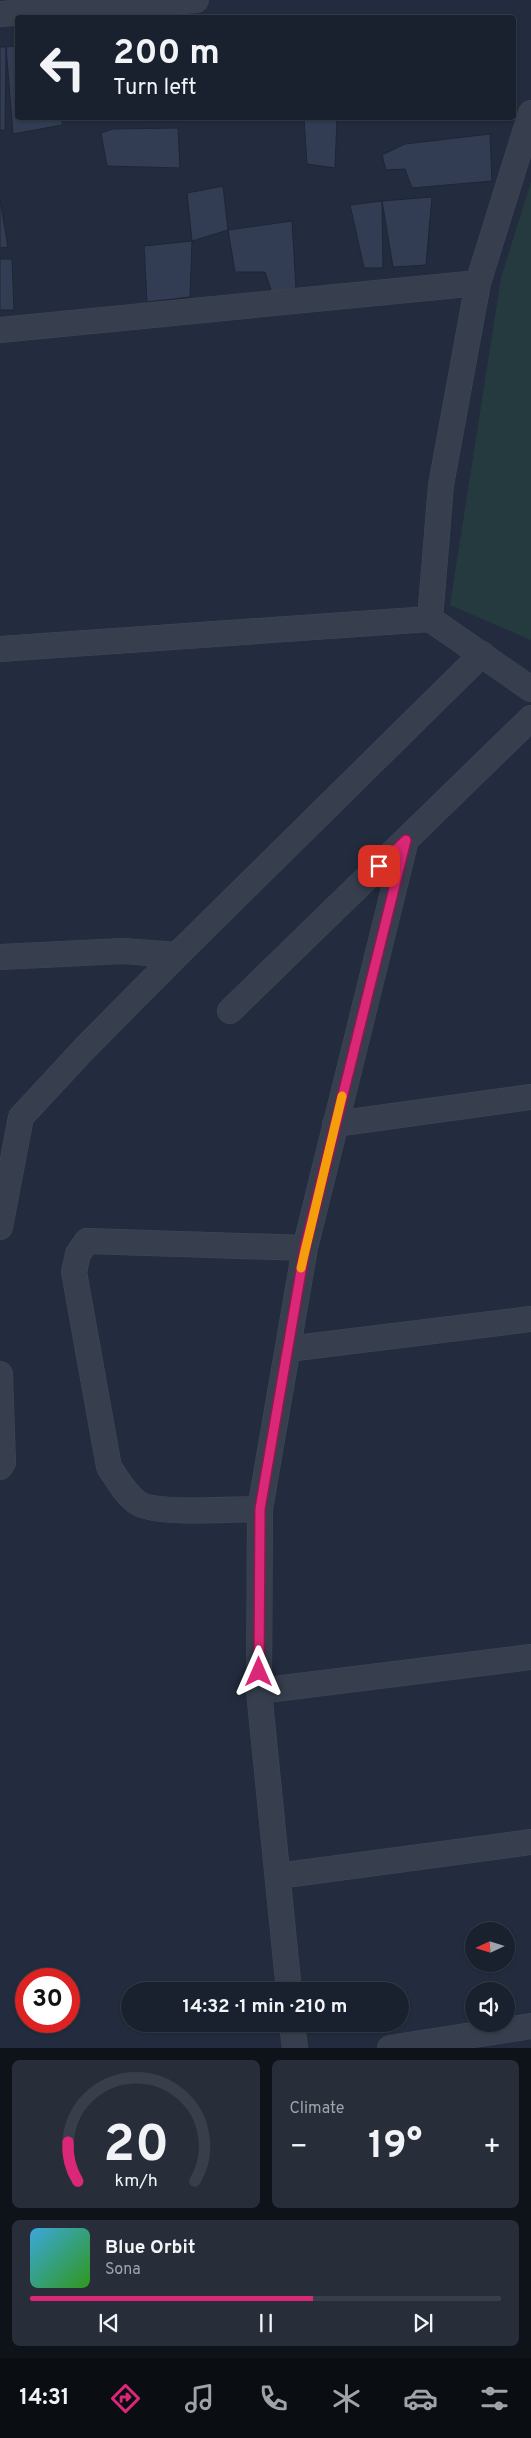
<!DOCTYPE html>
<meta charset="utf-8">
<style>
:root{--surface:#1a212e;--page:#272e3a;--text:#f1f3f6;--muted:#9fa3aa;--line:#383e4a;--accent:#db2777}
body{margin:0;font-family:Overpass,sans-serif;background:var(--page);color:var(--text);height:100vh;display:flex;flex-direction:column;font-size:19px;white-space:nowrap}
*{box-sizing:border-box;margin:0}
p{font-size:16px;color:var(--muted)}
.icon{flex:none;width:28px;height:28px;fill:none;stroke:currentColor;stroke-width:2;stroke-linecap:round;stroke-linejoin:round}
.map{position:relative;height:2048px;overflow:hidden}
.sheet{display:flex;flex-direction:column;gap:12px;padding:12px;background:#0e1219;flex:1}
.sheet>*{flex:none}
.guide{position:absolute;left:15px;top:15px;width:501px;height:105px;border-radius:5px;box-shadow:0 1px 4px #0004,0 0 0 1px var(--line);background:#1a212e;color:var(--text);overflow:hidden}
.needle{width:32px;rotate:266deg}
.tools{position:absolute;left:465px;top:1922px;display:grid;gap:10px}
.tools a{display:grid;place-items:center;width:50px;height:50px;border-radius:50%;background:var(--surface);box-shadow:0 1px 4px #0004,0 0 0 1px var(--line);font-size:25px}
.speed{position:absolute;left:15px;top:1968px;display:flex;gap:10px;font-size:25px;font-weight:700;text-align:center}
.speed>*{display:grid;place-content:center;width:65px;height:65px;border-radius:50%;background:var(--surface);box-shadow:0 1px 4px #0004,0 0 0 1px var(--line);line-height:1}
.speed .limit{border:8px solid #d22;background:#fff;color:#111}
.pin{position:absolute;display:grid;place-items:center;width:42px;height:42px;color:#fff;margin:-21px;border-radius:10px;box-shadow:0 2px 8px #0006}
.me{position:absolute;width:55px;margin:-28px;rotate:0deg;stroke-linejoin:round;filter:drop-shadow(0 0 4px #0008)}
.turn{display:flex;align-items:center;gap:18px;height:105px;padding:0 15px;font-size:22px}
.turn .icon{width:65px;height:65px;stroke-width:2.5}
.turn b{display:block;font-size:35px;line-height:42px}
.big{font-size:38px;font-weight:700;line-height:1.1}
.sheet .card{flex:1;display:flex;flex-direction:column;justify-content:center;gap:8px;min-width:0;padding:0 18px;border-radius:8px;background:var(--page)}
.sheet .dial{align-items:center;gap:0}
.dial svg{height:130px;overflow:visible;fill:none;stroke:var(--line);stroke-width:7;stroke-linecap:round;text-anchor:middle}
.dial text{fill:var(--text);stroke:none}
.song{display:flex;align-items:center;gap:15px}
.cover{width:60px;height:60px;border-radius:8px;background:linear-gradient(135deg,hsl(200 70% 55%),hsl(110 70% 35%))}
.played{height:5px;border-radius:2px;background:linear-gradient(90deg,var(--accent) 60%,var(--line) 60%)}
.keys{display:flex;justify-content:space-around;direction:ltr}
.heat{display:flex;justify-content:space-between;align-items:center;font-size:28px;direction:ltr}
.sheet .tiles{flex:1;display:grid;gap:12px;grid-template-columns:1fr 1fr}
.card:last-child{grid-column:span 2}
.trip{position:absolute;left:121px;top:1982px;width:288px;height:50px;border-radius:25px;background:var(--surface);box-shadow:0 1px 4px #0004,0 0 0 1px var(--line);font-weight:700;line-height:50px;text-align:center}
.tab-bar{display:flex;height:80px;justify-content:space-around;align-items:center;background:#0a0d12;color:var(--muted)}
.tab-bar .icon{width:35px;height:35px}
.tab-bar .selected{color:var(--accent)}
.tab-bar b{font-size:22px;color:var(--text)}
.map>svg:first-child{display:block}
</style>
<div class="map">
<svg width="531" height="2048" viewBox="0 0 531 2048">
<rect width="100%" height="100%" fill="#232c3e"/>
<path fill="#253a3f" d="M531,182V640L450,605L501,278Z"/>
<path fill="#323d53" stroke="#1e2635" d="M18,46V118H62V125L13,134L6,47Z
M0,47H6L5,130H0Z
M304,118H337L335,168L307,164Z
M178,128L180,168L107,166L101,133L113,129Z
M490,134L492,181L412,188L405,169L386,170L382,155L405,144Z
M223,186L228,230L192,241L187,193Z
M432,197L426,265L393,267L382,201Z
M0,199L8,247L0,248Z
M382,201L383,268H364L350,205Z
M292,221L296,288L272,293L265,272H235L228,230Z
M192,241L190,297L147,302L144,246Z
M0,259H12L14,310H0Z"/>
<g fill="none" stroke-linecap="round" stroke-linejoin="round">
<defs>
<path id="street" d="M0,14L196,0
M0,330L478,283
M430,619L441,485L478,283L531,113
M0,649L430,619L531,689
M0,957L123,951L177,955
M230,1011L531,718
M335,1124L531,1097
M0,1227L21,1117L85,1048L177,955L482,654
M288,1349L531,1319
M0,1374L3,1463L0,1467
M260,1509C236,1509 155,1515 138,1503C125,1494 118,1480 109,1467L74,1272L78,1254L87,1241L305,1248
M259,1691L531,1657
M278,1876L531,1842
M289,1991L259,1691L260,1509L305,1248L406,840
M292,2024L295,2048
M390,2048L531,2026"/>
</defs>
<use href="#street" stroke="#404857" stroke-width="26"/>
<use href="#street" stroke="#373f4e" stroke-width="25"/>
</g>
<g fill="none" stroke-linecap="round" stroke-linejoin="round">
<defs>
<path id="route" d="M259,1672L260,1509L305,1248L406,840L379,866"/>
</defs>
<use href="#route" stroke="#8e194d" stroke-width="12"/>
<use href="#route" stroke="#db2777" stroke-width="9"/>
<path stroke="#f59e0b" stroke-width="9" d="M301,1268L342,1096"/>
</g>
</svg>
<div class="tools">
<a><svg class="needle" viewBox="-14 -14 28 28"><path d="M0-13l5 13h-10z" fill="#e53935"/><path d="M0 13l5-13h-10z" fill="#9fa3aa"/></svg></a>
<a><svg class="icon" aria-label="sound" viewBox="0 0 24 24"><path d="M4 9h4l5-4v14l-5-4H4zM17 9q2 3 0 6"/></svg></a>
</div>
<div class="speed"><div class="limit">30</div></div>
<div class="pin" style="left:379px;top:866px;background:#d93025"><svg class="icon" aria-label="arrive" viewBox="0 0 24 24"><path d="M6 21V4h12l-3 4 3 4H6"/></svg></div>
<svg class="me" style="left:259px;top:1672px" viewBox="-20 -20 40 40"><path d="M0-17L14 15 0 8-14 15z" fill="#db2777" stroke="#fff" stroke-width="4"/></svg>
<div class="trip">14:32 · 1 min · 210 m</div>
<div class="guide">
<div class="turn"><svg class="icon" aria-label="left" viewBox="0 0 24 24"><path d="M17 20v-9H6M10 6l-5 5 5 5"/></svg><div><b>200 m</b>Turn left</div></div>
</div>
</div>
<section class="sheet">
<div class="tiles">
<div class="card dial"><svg viewBox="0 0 100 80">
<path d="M14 69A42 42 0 1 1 86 69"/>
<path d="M14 69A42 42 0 0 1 8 45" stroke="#db2777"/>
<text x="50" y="56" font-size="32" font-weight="700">20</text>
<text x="50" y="72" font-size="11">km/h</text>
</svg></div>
<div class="card"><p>Climate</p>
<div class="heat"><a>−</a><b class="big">19°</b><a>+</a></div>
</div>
<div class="card">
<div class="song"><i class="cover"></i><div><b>Blue Orbit</b><p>Sona</p></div></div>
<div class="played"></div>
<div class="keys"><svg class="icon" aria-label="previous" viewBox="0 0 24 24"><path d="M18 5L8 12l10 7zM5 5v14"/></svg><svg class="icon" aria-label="pause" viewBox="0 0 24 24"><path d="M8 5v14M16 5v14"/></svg><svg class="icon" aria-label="next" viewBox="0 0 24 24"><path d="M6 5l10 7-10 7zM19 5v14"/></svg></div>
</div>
</div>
</section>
<nav class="tab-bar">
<b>14:31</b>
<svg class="icon selected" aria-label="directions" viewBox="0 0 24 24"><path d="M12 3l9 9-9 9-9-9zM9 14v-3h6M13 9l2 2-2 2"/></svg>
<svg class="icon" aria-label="music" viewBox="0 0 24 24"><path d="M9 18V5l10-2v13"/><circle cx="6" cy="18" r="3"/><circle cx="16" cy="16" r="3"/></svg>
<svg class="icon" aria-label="phone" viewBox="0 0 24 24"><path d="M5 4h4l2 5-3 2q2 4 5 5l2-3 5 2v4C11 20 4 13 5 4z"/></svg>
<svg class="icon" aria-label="climate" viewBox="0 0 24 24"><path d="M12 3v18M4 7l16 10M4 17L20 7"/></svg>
<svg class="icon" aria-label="car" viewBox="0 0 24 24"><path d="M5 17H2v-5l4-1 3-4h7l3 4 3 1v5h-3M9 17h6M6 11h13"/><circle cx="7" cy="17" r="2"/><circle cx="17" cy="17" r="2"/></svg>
<svg class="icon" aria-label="filters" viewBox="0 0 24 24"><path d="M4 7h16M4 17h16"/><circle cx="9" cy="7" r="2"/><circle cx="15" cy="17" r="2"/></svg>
</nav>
